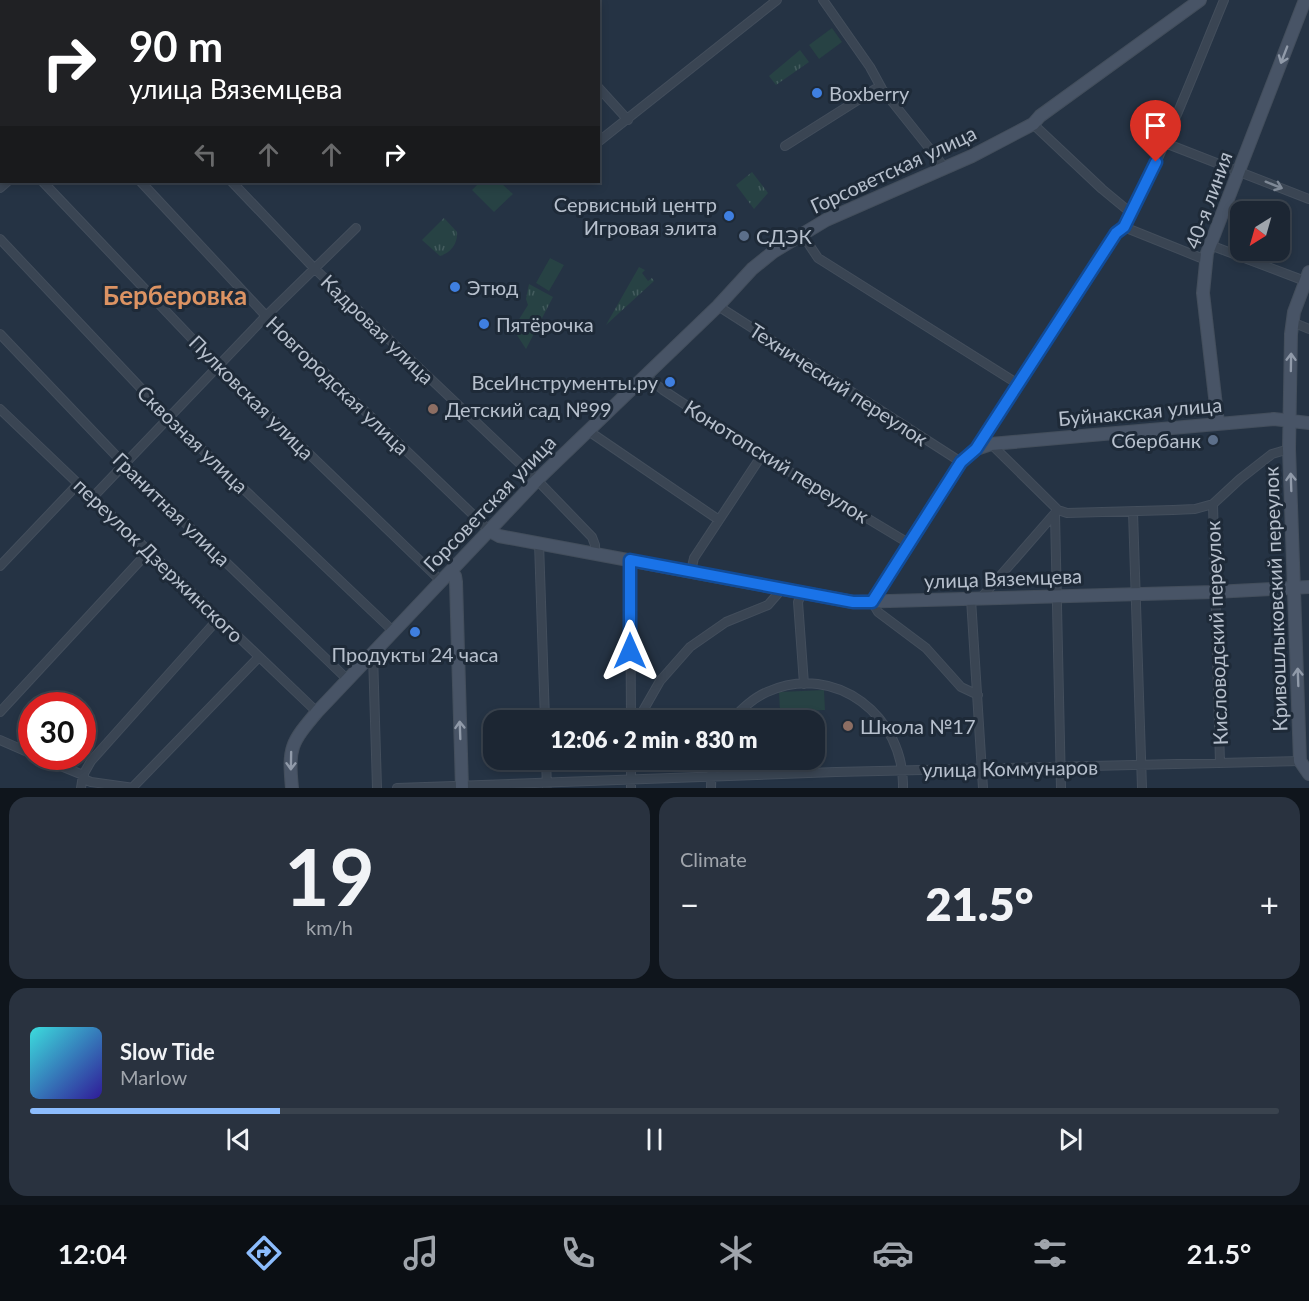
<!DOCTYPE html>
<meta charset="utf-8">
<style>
:root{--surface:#1c2633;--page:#29323f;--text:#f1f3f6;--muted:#a0a5ac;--line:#3a434e;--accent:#8cbcfd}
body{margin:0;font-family:Lato,sans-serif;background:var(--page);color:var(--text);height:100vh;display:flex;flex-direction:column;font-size:22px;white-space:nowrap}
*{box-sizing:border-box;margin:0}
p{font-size:20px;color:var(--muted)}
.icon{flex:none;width:33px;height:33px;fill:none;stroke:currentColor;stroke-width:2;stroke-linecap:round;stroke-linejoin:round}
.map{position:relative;height:788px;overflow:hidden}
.details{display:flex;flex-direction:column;gap:9px;padding:9px;background:#0f151c;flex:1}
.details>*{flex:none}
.banner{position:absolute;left:0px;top:0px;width:600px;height:183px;box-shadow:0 3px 9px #0003,0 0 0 2px var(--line);background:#202124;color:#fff;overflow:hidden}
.needle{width:39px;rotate:217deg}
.fabs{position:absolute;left:1230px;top:201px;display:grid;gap:12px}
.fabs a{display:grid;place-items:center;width:60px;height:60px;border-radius:12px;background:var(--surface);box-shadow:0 3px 9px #0003,0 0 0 2px var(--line);font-size:30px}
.speed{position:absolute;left:18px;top:692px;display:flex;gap:12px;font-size:30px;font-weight:700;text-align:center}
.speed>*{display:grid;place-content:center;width:78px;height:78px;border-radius:50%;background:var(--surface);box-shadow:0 3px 9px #0003,0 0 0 2px var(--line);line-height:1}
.speed .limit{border:9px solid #d22;background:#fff;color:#111}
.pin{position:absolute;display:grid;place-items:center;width:51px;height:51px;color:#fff;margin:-62px -26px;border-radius:50% 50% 50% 0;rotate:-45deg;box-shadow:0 0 6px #0007}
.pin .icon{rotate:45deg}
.me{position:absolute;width:66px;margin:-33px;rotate:0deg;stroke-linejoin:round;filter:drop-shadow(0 0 4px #0008)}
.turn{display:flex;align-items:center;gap:21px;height:126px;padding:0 30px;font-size:27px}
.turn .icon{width:78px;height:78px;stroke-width:2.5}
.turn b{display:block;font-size:42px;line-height:51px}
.lanes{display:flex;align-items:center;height:57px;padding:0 30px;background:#0003;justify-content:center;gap:30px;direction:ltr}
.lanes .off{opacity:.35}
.big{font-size:45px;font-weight:800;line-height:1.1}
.details .tile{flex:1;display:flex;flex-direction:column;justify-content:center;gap:9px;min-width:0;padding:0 21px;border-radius:18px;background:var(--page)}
.details .dial{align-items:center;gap:0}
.dial b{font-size:78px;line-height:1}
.song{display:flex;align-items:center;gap:18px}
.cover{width:72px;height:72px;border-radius:9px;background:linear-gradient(135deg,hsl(180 70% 55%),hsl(250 70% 35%))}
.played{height:6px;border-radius:3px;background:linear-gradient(90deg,var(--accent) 20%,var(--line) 20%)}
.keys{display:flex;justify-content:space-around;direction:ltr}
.heat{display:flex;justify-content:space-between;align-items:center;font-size:33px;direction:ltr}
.details .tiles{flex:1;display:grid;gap:9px;grid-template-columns:1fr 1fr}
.tile:last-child{grid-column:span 2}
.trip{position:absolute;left:483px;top:710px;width:342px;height:60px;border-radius:18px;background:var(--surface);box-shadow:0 3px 9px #0003,0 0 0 2px var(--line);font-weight:800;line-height:60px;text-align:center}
.tab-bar{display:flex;height:96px;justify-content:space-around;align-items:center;background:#0b0f14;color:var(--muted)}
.tab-bar .icon{width:42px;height:42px}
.tab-bar .active{color:var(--accent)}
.tab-bar b{font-size:27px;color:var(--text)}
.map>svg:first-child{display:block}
</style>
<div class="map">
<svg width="1309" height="788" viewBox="0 0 1309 788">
<defs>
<pattern id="park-tufts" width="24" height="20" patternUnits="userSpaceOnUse" patternTransform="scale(1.5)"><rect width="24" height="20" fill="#274244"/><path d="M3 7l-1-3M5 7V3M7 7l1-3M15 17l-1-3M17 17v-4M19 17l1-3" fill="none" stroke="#445c5e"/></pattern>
</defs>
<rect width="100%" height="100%" fill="#253344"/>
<path fill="#274244" d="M832,28L842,42L819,59L809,45Z
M480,182H500L513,194L494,212L472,190Z
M550,258L564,265L549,291L536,283Z
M824,690L825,710L780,712L779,692Z"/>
<path fill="url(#park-tufts)" d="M800,50L809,62L776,85L769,76Z
M752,172L768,193L754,209L736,185Z
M444,218L457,232C458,243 451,253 440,256L422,240Z
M639,267L645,270L642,273L648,281L652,278L654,281L606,325Z
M529,284L553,297L526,349L513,329L528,305L526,299Z"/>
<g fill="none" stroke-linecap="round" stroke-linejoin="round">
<defs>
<path id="street" d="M60,0L62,2
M823,0L870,67L882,89L945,168
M212,2L214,0
M0,31L2,32
M598,87L628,120
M1033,124L1102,189L1131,213
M0,135L2,137
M598,142L777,0
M1165,143L1309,199
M785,146L880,86
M43,182L218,366L441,581
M141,182L266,316L490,531
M232,182L314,268L537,480L592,537L595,545V553
M0,188L7,182
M1124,227L1206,260
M802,234L818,258L1018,384
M0,239L169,418L393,631
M1210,245L1305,281
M718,306L961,462
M1292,322L1309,329
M0,334L124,464L348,680
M646,376L663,390L762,455L910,544
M0,409L317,712
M587,430L719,520
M991,444L1058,510L1067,513L1173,510L1195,509L1213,504L1240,479L1272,454L1289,449
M976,449L1117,233C1133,219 1142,193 1151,174C1177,117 1200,58 1224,0
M93,497L266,316L356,228
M1213,504L1220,763
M1133,512L1142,788
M1055,514L1061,788
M539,543L545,720
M630,560L631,720
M0,566L79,483
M691,571L694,558L762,455
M802,593L798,602L804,684
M971,599L983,788
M980,599L1056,512
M872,602L878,612L926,648L961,687L978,695
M373,654L377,788
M0,712L149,551
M631,719L640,716L660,681L690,647L726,622L768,605L781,590
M731,720C742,709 753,698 767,692C836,661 905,717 903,788
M0,740L32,754
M36,756L83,775L86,780L91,782L134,788
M546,759L547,788
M631,759V788
M133,787L259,657
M81,788L83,775L91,761L219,618
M397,788L836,772L1300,761
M711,788L712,759"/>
<path id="secondary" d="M1309,272L1294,312L1291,334L1289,449L1300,761L1309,774
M1218,423L1203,293L1207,253L1305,0
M490,531L499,536L853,602L1214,592L1309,587
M451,571L455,576L456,582L462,788
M872,602L961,462L976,449L991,444L1274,419L1309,423
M292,788C288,747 291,743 317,712L537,480L718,306L752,269L773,252L826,220L972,156L1033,124L1040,116L1200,0"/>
</defs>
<use href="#street" stroke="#434e5c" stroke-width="10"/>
<use href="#secondary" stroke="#434e5c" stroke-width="14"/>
<use href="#street" stroke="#3a4553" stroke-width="8"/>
<use href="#secondary" stroke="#485466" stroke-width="12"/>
</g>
<defs><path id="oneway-shaft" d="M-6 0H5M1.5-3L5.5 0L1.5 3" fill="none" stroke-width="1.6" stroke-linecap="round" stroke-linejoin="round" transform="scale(1.5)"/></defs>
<g stroke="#909aa9">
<use href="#oneway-shaft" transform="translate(1284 55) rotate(111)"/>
<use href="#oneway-shaft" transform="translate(1291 362) rotate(-89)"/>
<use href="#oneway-shaft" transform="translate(1291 482) rotate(-92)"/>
<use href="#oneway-shaft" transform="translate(1298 677) rotate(-92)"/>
<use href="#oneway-shaft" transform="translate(460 730) rotate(-92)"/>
<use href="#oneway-shaft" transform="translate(291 761) rotate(91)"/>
</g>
<use stroke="#7f8996" href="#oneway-shaft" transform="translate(1274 185) rotate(22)"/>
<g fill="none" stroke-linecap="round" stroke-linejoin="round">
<defs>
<path id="route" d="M630,651V560L853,602H872L961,462L976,449L1116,233L1124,227L1156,162"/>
</defs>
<use href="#route" stroke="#114b97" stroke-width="15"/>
<use href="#route" stroke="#1a73e8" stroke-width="10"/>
</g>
<g fill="#3f7fe0" stroke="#1e2a38" stroke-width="2">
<circle cx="817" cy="93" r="6"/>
<circle cx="729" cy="216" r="6"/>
<circle cx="455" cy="287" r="6"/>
<circle cx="484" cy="324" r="6"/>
<circle cx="670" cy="382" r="6"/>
<circle cx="415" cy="632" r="6"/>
</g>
<g fill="#5c6f8a" stroke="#1e2a38" stroke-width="2">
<circle cx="744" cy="236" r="6"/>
<circle cx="1213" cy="440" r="6"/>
</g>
<g fill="#8d6e63" stroke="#1e2a38" stroke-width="2">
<circle cx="433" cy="409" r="6"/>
<circle cx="848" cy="726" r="6"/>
</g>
<g text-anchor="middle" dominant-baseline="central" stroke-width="6" stroke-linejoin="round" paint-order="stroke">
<g font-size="20" fill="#b7c0cd" stroke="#1e2a38" text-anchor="start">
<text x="829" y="93">Boxberry</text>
<text x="717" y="204" text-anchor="end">Сервисный центр<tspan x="717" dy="23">Игровая элита</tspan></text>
<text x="756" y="236">СДЭК</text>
<text x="467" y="287">Этюд</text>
<text x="496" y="324">Пятёрочка</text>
<text x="658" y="382" text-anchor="end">ВсеИнструменты.ру</text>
<text x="445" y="409">Детский сад №99</text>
<text x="1201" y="440" text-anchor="end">Сбербанк</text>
<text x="415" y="654" text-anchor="middle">Продукты 24 часа</text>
<text x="860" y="726">Школа №17</text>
</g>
<g font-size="20" fill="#b7c0cd" stroke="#1e2a38">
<text transform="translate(893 169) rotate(-25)">Горсоветская улица</text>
<text transform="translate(1208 200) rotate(-70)">40-я линия</text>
<text transform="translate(378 329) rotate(44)">Кадровая улица</text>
<text transform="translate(839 384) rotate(33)">Технический переулок</text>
<text transform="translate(338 385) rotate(44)">Новгородская улица</text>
<text transform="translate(252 397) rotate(45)">Пулковская улица</text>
<text transform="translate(1140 411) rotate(-5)">Буйнакская улица</text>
<text transform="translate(193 439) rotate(44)">Сквозная улица</text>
<text transform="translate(777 461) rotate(32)">Конотопский переулок</text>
<text transform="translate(489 503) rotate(-46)">Горсоветская улица</text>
<text transform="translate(172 509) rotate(44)">Гранитная улица</text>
<text transform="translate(159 560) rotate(44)">переулок Дзержинского</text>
<text transform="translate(1003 578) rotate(-2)">улица Вяземцева</text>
<text transform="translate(1275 599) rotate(-92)">Кривошлыковский переулок</text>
<text transform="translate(1216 633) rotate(-92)">Кисловодский переулок</text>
<text transform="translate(1010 768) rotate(-1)">улица Коммунаров</text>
</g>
<g font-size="26" font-weight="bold" fill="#dc9363" stroke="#1e2a38">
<text x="175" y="295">Берберовка</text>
</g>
</g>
</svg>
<div class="fabs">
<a><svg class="needle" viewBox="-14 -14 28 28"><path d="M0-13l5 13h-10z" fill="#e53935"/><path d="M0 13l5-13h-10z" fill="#a0a5ac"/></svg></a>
</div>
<div class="speed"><div class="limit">30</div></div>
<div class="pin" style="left:1156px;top:162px;background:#d93025"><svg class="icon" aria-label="arrive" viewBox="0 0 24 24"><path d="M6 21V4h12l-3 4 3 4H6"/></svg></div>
<svg class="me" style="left:630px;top:651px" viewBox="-20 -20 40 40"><path d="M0-17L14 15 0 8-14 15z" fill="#1a73e8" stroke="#fff" stroke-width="4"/></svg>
<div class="trip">12:06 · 2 min · 830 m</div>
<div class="banner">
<div class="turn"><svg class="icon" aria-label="right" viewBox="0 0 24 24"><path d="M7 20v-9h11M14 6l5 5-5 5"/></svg><div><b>90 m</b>улица Вяземцева</div></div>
<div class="lanes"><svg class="icon off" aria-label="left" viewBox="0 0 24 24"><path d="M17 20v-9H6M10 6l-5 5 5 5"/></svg><svg class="icon off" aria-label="ahead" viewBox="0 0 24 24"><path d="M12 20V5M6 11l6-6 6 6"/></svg><svg class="icon off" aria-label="ahead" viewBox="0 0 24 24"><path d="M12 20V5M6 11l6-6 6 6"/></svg><svg class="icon" aria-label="right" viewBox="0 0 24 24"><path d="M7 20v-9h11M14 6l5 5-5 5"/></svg></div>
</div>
</div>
<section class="details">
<div class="tiles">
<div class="tile dial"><b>19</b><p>km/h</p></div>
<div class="tile"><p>Climate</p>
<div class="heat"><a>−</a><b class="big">21.5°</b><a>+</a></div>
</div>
<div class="tile">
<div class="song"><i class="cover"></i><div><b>Slow Tide</b><p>Marlow</p></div></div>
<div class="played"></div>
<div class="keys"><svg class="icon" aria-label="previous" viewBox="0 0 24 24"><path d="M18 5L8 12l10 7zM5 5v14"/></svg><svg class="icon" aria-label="pause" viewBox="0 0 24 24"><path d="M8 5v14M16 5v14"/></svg><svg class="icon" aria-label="next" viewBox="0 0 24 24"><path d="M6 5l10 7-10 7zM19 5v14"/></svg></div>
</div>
</div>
</section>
<nav class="tab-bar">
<b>12:04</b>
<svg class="icon active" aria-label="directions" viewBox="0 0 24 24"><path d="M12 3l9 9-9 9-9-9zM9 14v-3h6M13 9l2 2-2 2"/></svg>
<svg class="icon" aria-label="music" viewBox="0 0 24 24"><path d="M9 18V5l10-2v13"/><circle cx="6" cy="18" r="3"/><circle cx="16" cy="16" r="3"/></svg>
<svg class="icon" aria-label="phone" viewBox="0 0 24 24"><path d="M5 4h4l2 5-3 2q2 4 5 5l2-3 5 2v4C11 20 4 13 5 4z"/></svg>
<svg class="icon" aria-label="climate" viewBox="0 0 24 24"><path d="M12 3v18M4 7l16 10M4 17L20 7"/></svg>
<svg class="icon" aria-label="car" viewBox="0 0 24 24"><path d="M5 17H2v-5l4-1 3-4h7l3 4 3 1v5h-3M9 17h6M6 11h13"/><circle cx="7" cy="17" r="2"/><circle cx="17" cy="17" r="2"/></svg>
<svg class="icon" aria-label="filters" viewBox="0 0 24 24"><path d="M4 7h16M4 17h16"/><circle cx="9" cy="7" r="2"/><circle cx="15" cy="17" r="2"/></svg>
<b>21.5°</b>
</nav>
